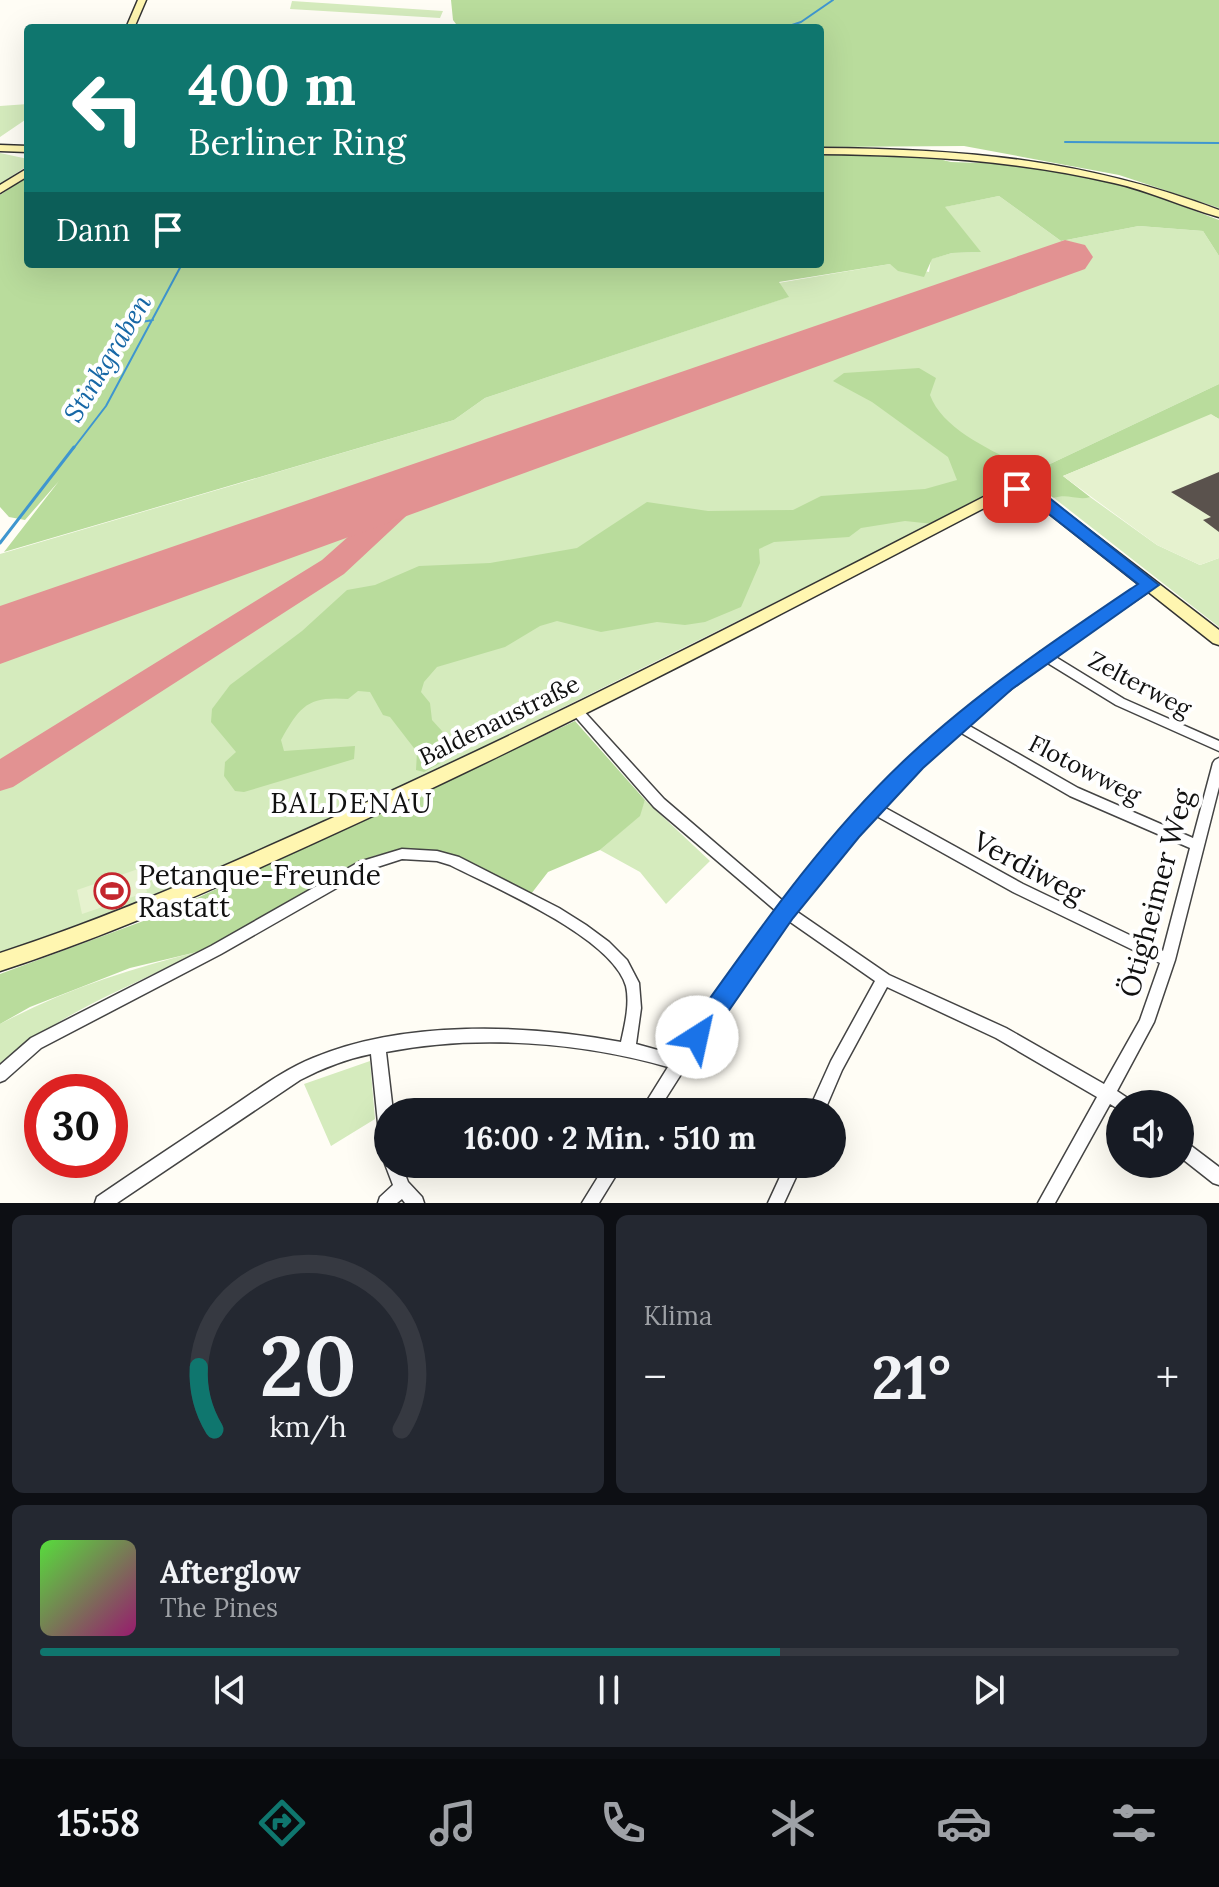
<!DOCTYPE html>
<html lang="de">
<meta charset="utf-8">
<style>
:root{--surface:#171b24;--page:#242831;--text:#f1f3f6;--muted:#9ea1a6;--line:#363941;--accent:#0f766e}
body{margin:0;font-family:Lora,serif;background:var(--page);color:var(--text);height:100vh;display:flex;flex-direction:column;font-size:30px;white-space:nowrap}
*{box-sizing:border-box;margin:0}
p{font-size:26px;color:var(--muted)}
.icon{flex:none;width:44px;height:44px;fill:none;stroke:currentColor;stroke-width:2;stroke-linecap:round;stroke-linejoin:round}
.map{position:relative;height:1203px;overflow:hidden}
.panel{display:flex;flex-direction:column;gap:12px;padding:12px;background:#0d0f14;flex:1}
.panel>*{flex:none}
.hud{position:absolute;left:24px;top:24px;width:800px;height:244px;border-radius:8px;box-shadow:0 8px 32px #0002;background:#0f766e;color:#fff;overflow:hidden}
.fabs{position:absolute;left:1106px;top:1090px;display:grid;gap:16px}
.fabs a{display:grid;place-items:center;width:88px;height:88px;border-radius:50%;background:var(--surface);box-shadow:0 8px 32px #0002;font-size:40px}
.speed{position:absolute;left:24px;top:1074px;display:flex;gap:16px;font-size:40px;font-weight:700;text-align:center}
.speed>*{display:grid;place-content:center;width:104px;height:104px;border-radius:50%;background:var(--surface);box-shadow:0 8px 32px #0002;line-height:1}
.speed .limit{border:12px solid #d22;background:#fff;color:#111}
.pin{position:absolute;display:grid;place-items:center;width:68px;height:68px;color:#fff;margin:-34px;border-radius:16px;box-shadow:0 4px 12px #0006}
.me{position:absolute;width:88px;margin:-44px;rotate:35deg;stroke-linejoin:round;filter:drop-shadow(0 0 6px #0008)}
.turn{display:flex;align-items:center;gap:28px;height:168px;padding:0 32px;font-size:36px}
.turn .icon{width:104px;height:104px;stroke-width:2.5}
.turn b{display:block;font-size:56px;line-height:68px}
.then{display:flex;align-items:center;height:76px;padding:0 32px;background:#0003;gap:16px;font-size:30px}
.big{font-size:60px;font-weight:700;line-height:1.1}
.panel .widget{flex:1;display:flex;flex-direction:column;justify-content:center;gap:12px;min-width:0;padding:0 28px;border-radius:12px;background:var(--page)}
.panel .dial{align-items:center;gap:0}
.dial svg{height:208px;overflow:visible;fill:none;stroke:var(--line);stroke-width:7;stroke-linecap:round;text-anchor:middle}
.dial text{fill:var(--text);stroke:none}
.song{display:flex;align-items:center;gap:24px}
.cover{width:96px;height:96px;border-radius:12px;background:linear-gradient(135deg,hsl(110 70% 55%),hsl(320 70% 35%))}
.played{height:8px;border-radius:4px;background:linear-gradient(90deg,var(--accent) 65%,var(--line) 65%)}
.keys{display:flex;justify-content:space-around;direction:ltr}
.heat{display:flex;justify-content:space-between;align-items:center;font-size:44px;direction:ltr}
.panel .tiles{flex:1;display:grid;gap:12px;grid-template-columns:1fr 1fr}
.widget:last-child{grid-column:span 2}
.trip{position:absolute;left:374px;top:1098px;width:472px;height:80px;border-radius:40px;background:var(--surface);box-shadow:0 8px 32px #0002;font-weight:700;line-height:80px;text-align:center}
.dock{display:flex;height:128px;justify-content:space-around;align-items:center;background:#090b0e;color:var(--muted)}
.dock .icon{width:56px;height:56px}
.dock .on{color:var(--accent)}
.dock b{font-size:36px;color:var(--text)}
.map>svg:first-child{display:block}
</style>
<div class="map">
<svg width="1219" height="1203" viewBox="0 0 1219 1203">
<rect width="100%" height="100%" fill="#fffdf5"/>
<path fill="#d5ebbd" d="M292,1L443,11L440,18L290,9Z
M28,104L25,120L0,137V106Z
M0,153L28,159L24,168L0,184Z
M999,196L1061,241L1139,226L1203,231L1219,256V384L1033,472L957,480L933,524L415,781L161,894L0,953V554L454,420L485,398L788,297L778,283L890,264L929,272L931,259L952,253L980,252L944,207Z
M1063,494L1090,497L1157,545L1200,565L1219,558V627L1054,498Z
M645,800L710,861L666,904L640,872L600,850L639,816Z
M201,951C143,981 43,1019 0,1067V1024C64,990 131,968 201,951Z
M370,1061L375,1119L331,1146L304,1084Z"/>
<path fill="#b9dc9c" d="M451,0H1219V208L1119,175L964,146L820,147V28H459L453,20Z
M820,154L923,155L951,162L1041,165L1132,187L1219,220V256L1203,231L1139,226L1061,241L999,196L945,207L981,252L952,253L932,259L924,277L898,271L890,264L779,282L789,297L485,398L454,420L4,552L59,481L25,520L9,517L0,507V195L27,177L28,264H820Z
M919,368L936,378L930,395C944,433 1000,453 1033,472L1219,384V419L1211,415L1063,476L1090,497C1078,501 1067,493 1054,498L1036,487L1011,484L933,524L905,521L861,528L849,537L774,542L759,549L760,563L741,607L705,622L685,625L657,622L601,632L557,621L540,626L505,647L437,667L424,682L421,692L430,703L432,720L461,752L424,772L416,770L417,752L390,717L383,715L370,692L358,691L348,699C308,696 300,706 281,740L284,751L355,746L354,759L244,792L235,791L224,776L225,762L236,752L211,722L212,709L230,685L302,631L347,590L375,585L419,566L490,563L577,548L647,502L708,511L793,510L821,496L925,489L957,480L948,457L872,402L833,381L844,373Z
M575,721L645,800L640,816L600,850L548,872L531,894C474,865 437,837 371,857L201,951L130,968L30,1007L0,1024V974L165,913Z"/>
<path fill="#e6f2cf" d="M1211,414L1219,419V558L1200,565L1157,545L1063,476Z
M141,868L147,892L82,914L77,890Z"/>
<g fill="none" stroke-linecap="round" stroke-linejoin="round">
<path stroke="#3f96cf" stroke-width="2" d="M783,28L801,22L833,0
M1065,142L1219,143
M130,324L153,320
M73,449L106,406L182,264"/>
<path stroke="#3f96cf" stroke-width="3" d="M0,543L74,447"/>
<path fill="#e29292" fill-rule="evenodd" d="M423,476L433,479L438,485L433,491L344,574L13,787L0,791V759L322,560L413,479Z"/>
<path fill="#e29292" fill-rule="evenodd" d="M1065,240L1085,245L1093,257L1085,269L0,664V606Z"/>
</g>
<path fill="#5a524d" d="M1219,472V532L1203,520L1211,517L1171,492Z"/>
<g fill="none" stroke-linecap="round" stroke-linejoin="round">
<defs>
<path id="street" d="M1150,581L1155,585L1154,588L1054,656L1124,699L1219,741V751L1116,705L1046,662L966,724L1078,788L1193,838L1213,763L1215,760L1219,758V787L1175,960L1154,1022L1117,1091L1129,1099L1132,1104H1120V1110L1110,1104L1055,1203H1038L1097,1097L996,1038L887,987L842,1070L824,1112H808L831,1061L875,981L786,919L713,1024L657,1112H640L668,1067C581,1042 476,1034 386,1052L393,1112H388V1151L382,1148L380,1143L371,1054C346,1059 323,1068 300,1080L117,1203H95L97,1197C139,1168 182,1140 224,1112C253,1093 281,1071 313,1058C403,1020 527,1024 621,1042C625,1024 630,1004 626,986C612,937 495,888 450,865L437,861L402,859L368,870L221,954L41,1048L5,1080L0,1082V1065L31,1038L211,946L359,862L402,849L437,851L459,857L559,908L586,925L609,942L627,960L639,983L641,1008L636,1044L676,1055L734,968L776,911L654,807L573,714L571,711L573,708H581L664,799L783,901C857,807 941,725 1038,655L1040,652L1044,651L1115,602ZM958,731L1070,796L1190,848L1163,951L1023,884L880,805L921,763ZM873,814L1013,892L1160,963L1140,1020L1104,1084L1006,1028L889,975L793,909L845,844Z
M1180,1139L1186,1142L1219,1167V1185L1213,1183L1180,1157Z
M387,1158L388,1164H401L408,1182L422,1197L424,1203H405L402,1199L397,1203H378L380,1197L393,1185L385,1164Z
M606,1164H623L599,1203H582Z
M786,1164H802L784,1203H768Z"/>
<path id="secondary" d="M138,0H146L134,28H126Z
M0,145L28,146V152L0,151Z
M820,148C965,149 1082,159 1219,210V217C1183,207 1150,191 1114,183C1017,160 919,155 820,154Z
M28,168V176L0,193V185Z
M1023,485L1042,494L1219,630V645L1213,643L1032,500L1021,495H1009C795,607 581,720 362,821C243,876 125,930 0,971V953C121,914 236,861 352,809C572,709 786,599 1001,488Z"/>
</defs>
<use href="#street" stroke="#444" stroke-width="3"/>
<use href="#secondary" stroke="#333" stroke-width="3"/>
<use href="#street" fill="#fff" fill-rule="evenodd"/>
<use href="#secondary" fill="#fff6b0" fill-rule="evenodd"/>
</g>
<path fill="#1a73e8" stroke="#114b97" stroke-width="2" d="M1017,484L1043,493L1159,585L1012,689L923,768L859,837L793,918L705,1045L697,1049L688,1045L684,1037L688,1029C756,934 823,836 909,756C980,690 1058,638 1138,584L1031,500L1011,493V486Z"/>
<defs>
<symbol id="stadium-ring" viewBox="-11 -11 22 22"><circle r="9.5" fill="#fff" stroke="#c4262e" stroke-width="1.5"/><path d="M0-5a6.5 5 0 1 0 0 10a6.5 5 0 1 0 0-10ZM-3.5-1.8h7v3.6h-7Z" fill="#c4262e"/></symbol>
</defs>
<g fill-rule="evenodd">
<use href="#stadium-ring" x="92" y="871" width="40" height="40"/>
</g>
<g text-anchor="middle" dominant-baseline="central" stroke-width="8" stroke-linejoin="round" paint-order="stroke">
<g font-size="24" fill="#111" stroke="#fff">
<text transform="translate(1140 684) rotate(28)">Zelterweg</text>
<text transform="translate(499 720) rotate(-26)">Baldenaustraße</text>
<text transform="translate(1085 769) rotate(27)">Flotowweg</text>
</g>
<g font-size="26" font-style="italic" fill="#1768a6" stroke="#fff">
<text transform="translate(107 358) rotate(-59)">Stinkgraben</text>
</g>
<g font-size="28" letter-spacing="2" fill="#111" stroke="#fff">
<text x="352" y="803">BALDENAU</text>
</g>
<g font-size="28" fill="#111" stroke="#fff">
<text transform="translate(1029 867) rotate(28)">Verdiweg</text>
<text transform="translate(1156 893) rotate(-75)">Ötigheimer Weg</text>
</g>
<g font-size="28" fill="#111" stroke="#fff" text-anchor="start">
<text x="138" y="875">Petanque-Freunde<tspan x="138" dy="32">Rastatt</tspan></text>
</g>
</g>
</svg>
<div class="fabs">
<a><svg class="icon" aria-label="sound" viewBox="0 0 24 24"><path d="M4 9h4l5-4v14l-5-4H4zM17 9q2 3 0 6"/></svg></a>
</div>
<div class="speed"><div class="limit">30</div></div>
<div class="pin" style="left:1017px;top:489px;background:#d93025"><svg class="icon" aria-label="arrive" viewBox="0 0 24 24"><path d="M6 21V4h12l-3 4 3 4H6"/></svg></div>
<svg class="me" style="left:697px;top:1037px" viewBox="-20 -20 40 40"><circle r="19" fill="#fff"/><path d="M0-13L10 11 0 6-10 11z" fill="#1a73e8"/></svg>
<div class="trip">16:00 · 2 Min. · 510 m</div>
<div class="hud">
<div class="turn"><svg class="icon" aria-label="left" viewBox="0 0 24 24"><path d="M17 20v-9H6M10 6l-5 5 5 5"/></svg><div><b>400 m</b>Berliner Ring</div></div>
<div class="then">Dann<svg class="icon" aria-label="arrive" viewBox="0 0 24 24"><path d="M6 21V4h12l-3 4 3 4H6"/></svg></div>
</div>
</div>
<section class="panel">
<div class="tiles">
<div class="widget dial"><svg viewBox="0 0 100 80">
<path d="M14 69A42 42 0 1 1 86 69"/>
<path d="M14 69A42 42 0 0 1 8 45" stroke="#0f766e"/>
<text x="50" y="56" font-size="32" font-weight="700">20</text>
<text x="50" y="72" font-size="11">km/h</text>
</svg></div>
<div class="widget"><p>Klima</p>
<div class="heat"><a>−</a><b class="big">21°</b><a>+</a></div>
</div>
<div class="widget">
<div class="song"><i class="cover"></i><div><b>Afterglow</b><p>The Pines</p></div></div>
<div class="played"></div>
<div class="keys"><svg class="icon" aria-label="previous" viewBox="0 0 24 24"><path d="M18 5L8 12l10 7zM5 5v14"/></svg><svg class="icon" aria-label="pause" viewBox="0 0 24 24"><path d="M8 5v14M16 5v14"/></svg><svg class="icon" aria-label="next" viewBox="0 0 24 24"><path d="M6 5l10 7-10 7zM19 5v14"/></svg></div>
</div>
</div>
</section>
<nav class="dock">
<b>15:58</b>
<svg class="icon on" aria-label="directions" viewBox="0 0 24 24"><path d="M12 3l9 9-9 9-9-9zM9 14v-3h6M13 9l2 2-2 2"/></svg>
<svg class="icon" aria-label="music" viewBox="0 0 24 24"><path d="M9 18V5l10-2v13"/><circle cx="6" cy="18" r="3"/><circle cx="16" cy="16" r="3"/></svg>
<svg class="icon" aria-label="phone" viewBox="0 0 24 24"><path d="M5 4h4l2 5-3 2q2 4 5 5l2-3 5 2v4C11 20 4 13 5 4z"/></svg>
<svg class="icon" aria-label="climate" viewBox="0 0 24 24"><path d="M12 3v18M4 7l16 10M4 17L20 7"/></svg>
<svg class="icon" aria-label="car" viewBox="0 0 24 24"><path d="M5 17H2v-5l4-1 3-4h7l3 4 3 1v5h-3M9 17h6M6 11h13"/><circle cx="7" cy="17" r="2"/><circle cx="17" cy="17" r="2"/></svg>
<svg class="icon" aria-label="filters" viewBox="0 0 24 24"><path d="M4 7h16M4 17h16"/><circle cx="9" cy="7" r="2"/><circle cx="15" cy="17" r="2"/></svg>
</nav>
